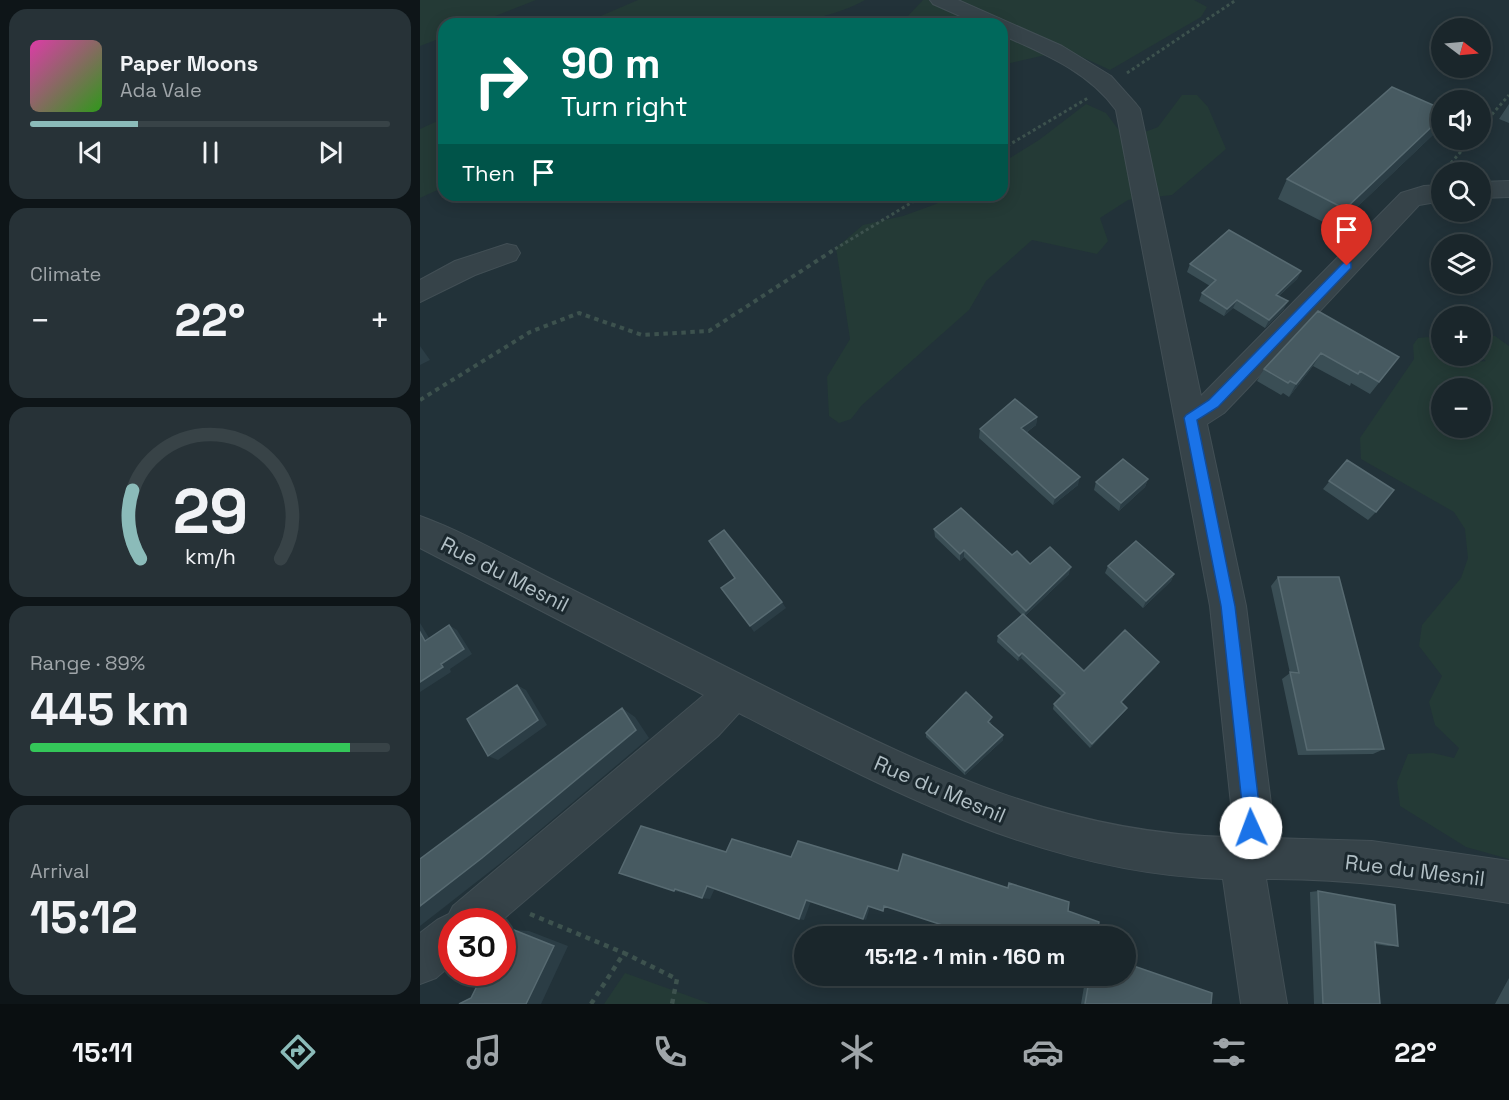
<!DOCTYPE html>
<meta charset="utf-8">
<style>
:root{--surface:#1a262b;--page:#273237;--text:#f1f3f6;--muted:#9fa5a9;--line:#384347;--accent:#8bbbb9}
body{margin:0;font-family:"Space Grotesk",sans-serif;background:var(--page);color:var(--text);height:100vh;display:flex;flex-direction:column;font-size:22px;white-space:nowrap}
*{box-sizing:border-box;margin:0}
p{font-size:20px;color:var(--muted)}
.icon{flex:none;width:33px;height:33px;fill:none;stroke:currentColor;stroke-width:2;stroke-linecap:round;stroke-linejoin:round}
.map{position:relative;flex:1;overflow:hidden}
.details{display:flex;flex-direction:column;gap:9px;padding:9px;background:#0e1518;width:420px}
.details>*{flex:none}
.banner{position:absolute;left:18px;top:18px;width:570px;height:183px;border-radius:18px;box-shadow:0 3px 15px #0003,0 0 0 2px var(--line);background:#00695c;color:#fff;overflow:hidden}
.needle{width:39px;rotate:106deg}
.tools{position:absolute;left:1011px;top:18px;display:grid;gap:12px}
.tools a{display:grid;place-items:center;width:60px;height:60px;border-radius:50%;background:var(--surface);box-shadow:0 3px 15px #0003,0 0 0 2px var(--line);font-size:30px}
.speed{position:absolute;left:18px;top:908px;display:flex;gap:12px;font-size:30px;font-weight:700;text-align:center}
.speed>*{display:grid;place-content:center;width:78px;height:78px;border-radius:50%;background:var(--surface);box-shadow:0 3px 15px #0003,0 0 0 2px var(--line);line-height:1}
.speed .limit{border:9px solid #d22;background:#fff;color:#111}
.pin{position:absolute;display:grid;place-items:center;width:51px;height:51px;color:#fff;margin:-62px -26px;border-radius:50% 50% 50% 0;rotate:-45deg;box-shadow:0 0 6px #0007}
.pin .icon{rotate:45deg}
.me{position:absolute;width:66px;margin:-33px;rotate:358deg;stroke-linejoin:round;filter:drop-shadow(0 0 4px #0008)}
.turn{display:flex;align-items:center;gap:21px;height:126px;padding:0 24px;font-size:27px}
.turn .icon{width:78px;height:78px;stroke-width:2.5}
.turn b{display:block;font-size:42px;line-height:51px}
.then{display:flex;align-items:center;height:57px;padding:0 24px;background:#0003;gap:12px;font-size:22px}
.big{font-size:45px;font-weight:700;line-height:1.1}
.details .widget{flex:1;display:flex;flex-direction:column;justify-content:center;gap:9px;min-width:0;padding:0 21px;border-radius:18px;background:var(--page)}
.details .dial{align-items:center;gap:0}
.dial svg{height:156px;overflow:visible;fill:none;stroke:var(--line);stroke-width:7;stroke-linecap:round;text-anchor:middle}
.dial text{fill:var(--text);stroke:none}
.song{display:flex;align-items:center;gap:18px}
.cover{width:72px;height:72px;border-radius:9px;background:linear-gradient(135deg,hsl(320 70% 55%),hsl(110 70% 35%))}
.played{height:6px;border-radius:3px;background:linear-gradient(90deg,var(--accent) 30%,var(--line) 30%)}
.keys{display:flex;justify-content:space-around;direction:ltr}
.heat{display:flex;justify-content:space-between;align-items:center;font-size:33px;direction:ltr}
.charge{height:9px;border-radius:4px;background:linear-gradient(90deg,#34c759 89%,var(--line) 0)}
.trip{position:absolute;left:374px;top:926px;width:342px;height:60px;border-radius:30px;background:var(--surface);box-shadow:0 3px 15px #0003,0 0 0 2px var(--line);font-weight:700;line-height:60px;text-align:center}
.tab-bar{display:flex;height:96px;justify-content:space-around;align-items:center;background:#0a0f11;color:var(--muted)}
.tab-bar .icon{width:42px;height:42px}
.tab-bar .on{color:var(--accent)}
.tab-bar b{font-size:27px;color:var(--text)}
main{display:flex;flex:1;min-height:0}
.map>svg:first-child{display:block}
</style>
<main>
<section class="details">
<div class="widget">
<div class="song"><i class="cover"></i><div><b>Paper Moons</b><p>Ada Vale</p></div></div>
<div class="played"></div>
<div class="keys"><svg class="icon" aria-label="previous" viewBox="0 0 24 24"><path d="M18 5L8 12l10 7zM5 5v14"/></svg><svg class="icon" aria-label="pause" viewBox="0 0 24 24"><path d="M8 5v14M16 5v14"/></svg><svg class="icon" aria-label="next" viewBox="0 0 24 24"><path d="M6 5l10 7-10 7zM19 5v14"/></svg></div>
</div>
<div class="widget"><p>Climate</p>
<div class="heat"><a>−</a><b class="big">22°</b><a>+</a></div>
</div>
<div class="widget dial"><svg viewBox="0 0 100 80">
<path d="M14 69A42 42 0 1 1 86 69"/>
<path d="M14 69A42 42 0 0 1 10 34" stroke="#8bbbb9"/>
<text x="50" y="56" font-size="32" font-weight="700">29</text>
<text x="50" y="72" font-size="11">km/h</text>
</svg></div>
<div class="widget"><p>Range · 89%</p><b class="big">445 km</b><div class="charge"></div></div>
<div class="widget"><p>Arrival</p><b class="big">15:12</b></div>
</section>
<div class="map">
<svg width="1089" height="1004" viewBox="0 0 1089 1004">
<rect width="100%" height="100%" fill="#223239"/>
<path fill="#243a36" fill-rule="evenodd" d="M0,0H116L55,24H24V37L0,46Z
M218,0H445C425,12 402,15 382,24H162Z
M503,0H774L787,7L781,17L690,70L647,50L582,65V24H487V17Z
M762,95H777L788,107L806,149L752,195L708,200L680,218L688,241L677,254L612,240L566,281L549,310L442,405L431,419L419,423L409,416L407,377L430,339L416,248L443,225L483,216L516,204L531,195H582V163L619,140L666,104L686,113L698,129L717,135L738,127Z
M24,118V187L0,198V129Z
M1061,336H1075L1089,346V859L1046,847L980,806L977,782L988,754L1013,753L1034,758L1039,748L1015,725L1009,702L1022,676L999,646L1002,625L1041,578L1048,558L1045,529L1034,512L941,459L940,438L994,359L993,345L998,338L1008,337L1021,345L1022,356H1042L1054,362L1066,361L1059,356ZM1022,388H1060V428H1022Z
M205,973L291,1004H184Z"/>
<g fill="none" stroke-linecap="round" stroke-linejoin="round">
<defs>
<path id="street" d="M510,0H538L642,46L691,76L716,104L720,109L781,396L981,193L1004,186L1022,185V201L999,205L827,389L804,413L787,424L826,606L851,804L852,828L848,838L952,841L1089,861V903C1007,890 928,878 846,879L867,1004H821L803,879C627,874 472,792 319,713L298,736L81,921H32V964L16,978L0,984V933L17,920L29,914L33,906L284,695L0,548V516C49,534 96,562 143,585C219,623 294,661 370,699C513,770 643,833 807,837L810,828L811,804L790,606L696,110C668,71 624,54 582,35V24H558L513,4Z
M1089,181V197L1060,198V182Z
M87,244L96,246L100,253L96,260L55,275L0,302V280L35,261Z"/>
</defs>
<use href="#street" stroke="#424f55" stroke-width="2"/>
<path stroke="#3d524e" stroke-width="3" stroke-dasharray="3 3" stroke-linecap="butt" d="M707,73L816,0
M1060,128L1089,95
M582,149L668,98
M1023,172L1051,140
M410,252L504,195"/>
<path stroke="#3d524e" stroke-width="4" stroke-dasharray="4.5 4.5" stroke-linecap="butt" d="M0,400L110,332L159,313L222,335L289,331L412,251"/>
<path stroke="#3d524e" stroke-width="4.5" stroke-dasharray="5 5" stroke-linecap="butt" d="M110,914L204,953
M171,1004L204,953L257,979L252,1004"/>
<use href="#street" fill="#364349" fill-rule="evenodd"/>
</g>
<path fill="#3a4e55" d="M1089,104V123L1079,119Z
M1022,109V122L1016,132L915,228L858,199L867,179Z
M770,264L881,271L877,279L859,296L864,309L845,328L813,308L804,316L779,301L782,293L790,286L767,272Z
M898,311L970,369L950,394L931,383L930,386L893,366L869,397L863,393L861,395L837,381L844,369Z
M617,417L616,425L607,432L658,485L633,505L559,438L560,429Z
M927,460L956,512L948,520L903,489Z
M728,479L725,487L699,511L674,490L676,482Z
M514,529L592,555L610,564L649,574L605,616L664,671L739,662L736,667L701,702L707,708L704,712L670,748L633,709L634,704L642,697L601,658L598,661L577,642L578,636L602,615L544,557L540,561L515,537Z
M688,566L754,574L751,581L723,608L685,573Z
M858,577L964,749L953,754L878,755L862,679L870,673L851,586Z
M572,722L570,723L583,735V740L545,775L506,737V733Z
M898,891L978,946H968L955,944L960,1004H894L890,892Z
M666,975H705L791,1004H661Z
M1089,978V1004H1075Z"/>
<path fill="#2b3d45" d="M1022,117V122L1016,132L915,228L925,209Z
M881,271L877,279L852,302L856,295Z
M817,300L813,308L804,316L807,309Z
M868,301L864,309L845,328L849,320Z
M0,346L10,360L0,365Z
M901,353L893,366L869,397L876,384Z
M617,417L616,425L601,436V428Z
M660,477L658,485L633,505L635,498Z
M728,479L725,487L699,511L701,503Z
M544,550V557L540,561V554Z
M651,567L649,574L604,617L606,611Z
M754,574L751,581L723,608L726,601Z
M362,602L366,608L334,632L330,626Z
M0,623L14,646L5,641L0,632Z
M29,625L37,630L52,654L30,669L31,672L0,692V682L21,664Z
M602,653L601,658L598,661L599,656Z
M739,662L736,667L698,706L701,702Z
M97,685L106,690L127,725L78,760L68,756Z
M202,708L215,717L229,738L82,862L0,926V906Z
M707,708L704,712L670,748L672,744Z
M583,735V740L545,775V771Z
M287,886L295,888L290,899L282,898Z
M255,889L264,891L263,893L254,891Z
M386,900L391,901L384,920L379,919Z
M448,906L450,907L446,920L443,919Z
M94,930L109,931L148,946L121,1004H106Z"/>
<path fill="#475a61" stroke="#576a71" stroke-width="1.5" d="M972,87L1022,109V117L925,209L867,179Z
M809,230L881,271L856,295L868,301L849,320L817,300L807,309L782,293L796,280L770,264Z
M898,311L979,357L959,382L940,371L938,374L901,353L876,384L870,381L868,383L844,369Z
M595,399L617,417L601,428L660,477L635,498L560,429Z
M703,459L728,479L701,503L676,482Z
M927,460L974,490L956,512L909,481Z
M541,508L592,555L597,551L610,564L630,547L651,567L606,611L544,550L540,554L514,529Z
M304,530L362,602L330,626L301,588L315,578L289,541Z
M716,541L754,574L726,601L688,566Z
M858,577H919L964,749L887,750L870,672L879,673Z
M603,614L664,671L705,630L739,662L701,702L707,708L672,744L634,704L645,693L602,653L599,656L578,636Z
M29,625L44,649L21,664L23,667L0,682V632L5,641Z
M97,685L118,720L68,756L47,719Z
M546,692L572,717L568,722L583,735L545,771L506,733Z
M202,708L216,730L62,858L0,906V859Z
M221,826L306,852L312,839L371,857L378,841L478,871L483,854L588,888L589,883L649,902L648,911L679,922L677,936H556L464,906L463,911L448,906L443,919L386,900L379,919L287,886L282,898L255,889L254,891L199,873Z
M898,891L975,905L978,946L955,942L960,1004H903Z
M94,930L134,946L106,1004H39L51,998L64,972H82V952Z
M705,963L792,993L791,1004H665L670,975H705Z"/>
<path fill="#1a73e8" stroke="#114b97" stroke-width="1.5" d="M927,262L931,263V268L798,407L777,420L815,606L839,804V828L837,834L831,836L825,834L822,828V804L801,606L764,418L766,415L789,400L923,263Z"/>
<g text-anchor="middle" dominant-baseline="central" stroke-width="6" stroke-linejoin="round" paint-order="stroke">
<g font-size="21" fill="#b1bfc5" stroke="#1b282e">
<text transform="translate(85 574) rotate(27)">Rue du Mesnil</text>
<text transform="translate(520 789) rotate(23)">Rue du Mesnil</text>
<text transform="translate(995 870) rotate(7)">Rue du Mesnil</text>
</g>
</g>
</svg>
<div class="tools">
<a><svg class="needle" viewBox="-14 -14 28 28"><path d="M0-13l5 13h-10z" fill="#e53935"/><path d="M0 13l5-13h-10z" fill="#9fa5a9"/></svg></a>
<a><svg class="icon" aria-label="sound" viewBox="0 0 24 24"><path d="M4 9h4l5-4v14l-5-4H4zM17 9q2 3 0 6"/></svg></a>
<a><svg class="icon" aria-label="search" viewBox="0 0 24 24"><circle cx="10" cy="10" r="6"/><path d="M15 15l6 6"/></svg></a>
<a><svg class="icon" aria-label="layers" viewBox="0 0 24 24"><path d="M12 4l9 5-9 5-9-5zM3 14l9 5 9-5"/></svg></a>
<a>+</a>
<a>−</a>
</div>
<div class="speed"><div class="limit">30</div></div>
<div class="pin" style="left:927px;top:266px;background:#d93025"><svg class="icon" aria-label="arrive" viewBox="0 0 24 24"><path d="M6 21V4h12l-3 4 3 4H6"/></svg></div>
<svg class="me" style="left:831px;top:828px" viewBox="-20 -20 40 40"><circle r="19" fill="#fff"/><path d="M0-13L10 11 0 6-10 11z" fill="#1a73e8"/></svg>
<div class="trip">15:12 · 1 min · 160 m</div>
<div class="banner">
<div class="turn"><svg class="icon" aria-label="right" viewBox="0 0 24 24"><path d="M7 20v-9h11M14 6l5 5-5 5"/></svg><div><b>90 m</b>Turn right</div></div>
<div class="then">Then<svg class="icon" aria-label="arrive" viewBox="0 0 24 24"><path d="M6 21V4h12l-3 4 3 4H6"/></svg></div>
</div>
</div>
</main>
<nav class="tab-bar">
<b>15:11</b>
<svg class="icon on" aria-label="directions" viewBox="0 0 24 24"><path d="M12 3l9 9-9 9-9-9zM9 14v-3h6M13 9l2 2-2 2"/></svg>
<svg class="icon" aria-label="music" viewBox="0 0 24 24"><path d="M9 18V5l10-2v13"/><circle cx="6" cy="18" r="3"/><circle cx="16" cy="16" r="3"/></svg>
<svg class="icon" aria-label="phone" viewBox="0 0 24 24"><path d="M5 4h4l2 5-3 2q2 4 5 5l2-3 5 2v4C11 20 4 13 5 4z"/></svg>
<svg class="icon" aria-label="climate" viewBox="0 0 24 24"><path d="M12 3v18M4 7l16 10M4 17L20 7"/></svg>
<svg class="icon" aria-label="car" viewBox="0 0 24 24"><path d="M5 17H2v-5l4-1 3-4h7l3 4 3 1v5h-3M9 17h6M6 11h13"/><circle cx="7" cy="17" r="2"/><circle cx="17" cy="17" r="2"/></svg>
<svg class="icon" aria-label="filters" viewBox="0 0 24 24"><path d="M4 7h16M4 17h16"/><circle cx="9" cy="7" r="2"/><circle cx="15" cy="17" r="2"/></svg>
<b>22°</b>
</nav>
